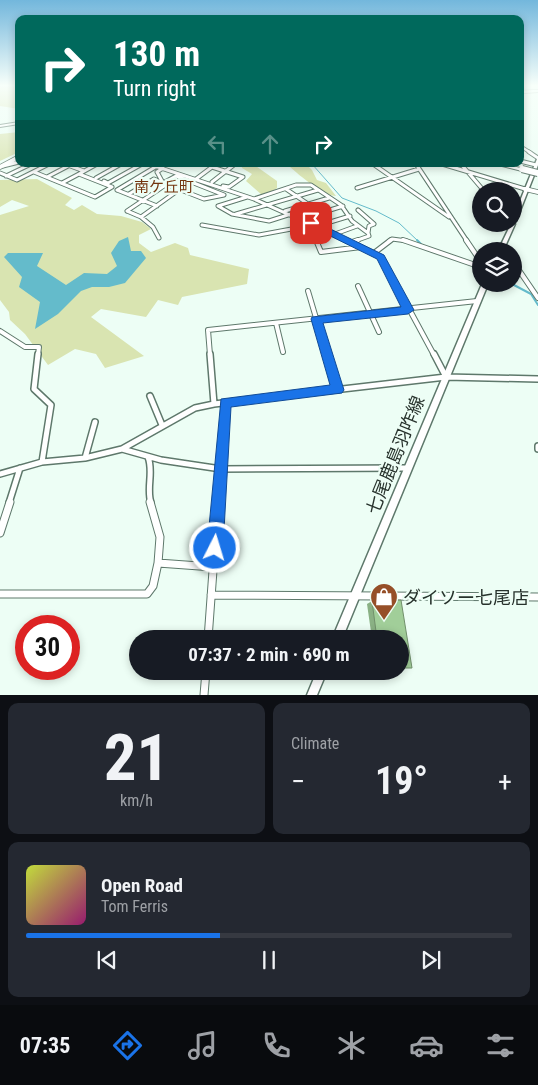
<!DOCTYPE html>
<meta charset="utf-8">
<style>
:root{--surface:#171b24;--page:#242831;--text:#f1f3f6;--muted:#9ea1a6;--line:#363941;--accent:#1a73e8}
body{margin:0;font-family:"Roboto Condensed","Noto Sans JP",sans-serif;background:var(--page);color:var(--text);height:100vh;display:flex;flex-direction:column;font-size:19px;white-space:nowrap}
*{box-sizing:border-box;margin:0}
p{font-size:16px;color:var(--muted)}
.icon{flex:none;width:28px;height:28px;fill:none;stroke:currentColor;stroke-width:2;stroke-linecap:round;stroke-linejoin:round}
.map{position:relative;height:695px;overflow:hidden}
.sheet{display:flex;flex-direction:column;gap:8px;padding:8px;background:#0d0f14;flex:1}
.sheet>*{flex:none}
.guide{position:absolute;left:15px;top:15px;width:509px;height:152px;border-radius:10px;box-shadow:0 2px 8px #0003;background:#00695c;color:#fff;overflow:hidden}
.controls{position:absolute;left:472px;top:182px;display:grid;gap:10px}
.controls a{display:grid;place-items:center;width:50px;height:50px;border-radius:50%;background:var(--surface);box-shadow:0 2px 8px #0003;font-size:25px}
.speed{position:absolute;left:15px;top:615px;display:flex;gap:10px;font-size:25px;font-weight:700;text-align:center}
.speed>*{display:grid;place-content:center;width:65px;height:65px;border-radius:50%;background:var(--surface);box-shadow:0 2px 8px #0003;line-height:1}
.speed .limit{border:8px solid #d22;background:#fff;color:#111}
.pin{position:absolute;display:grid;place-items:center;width:42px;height:42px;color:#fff;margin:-21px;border-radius:10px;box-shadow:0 2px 8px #0006}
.me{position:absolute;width:55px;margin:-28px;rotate:5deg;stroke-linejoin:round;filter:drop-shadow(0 0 4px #0008)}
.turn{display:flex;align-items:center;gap:18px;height:105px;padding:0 15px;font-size:22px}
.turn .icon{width:65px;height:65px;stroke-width:2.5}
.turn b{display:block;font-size:35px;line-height:42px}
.lanes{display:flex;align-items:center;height:48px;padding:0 15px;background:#0003;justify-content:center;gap:25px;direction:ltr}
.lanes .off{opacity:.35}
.big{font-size:38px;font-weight:700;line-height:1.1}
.sheet .card{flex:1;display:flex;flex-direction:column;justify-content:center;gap:8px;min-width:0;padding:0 18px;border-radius:10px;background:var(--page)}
.sheet .dial{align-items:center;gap:0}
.dial b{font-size:65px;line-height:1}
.song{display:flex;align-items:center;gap:15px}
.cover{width:60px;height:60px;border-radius:8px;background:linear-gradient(135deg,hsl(70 70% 55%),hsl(320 70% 35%))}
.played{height:5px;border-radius:2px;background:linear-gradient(90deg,var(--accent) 40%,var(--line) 40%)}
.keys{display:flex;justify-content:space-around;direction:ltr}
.heat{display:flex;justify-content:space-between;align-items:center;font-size:28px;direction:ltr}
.sheet .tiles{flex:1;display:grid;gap:8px;grid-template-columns:1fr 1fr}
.card:last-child{grid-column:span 2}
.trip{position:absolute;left:129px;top:630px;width:280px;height:50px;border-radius:25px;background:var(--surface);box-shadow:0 2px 8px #0003;font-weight:700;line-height:50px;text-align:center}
.tab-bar{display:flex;height:80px;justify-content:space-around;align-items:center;background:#090b0e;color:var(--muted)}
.tab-bar .icon{width:35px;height:35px}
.tab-bar .active{color:var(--accent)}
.tab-bar b{font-size:22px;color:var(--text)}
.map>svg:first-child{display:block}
</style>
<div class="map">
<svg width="538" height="695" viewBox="0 0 538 695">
<rect width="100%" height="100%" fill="#edfef5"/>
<path fill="#d9e4b1" d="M0,85H19V109L0,106Z
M19,132V152L0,161V134Z
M241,164H253L277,181V188L269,194L262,195L246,181L252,174L242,168Z
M287,164H306L312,170L317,180L326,183L336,196C324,196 296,173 287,164Z
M37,179L72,198L65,205L74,210L82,205L97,214L121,216L142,222L151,229L139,235V243L151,252L175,243L188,248L190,255L249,269L247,284L182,297L178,305L158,300L146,317L101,309L91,317L144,356L105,368L96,354L75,349L48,365L25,334L10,320L9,312L0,300V215L29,206L12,200L0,207V180Z"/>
<path fill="#64bbcb" d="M128,237L131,251H141L146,258L125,283L109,287H92L81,291L58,314L35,329L40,302L19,287L22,277L4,257L8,253H43L37,266L66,285L84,273L107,274L117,266L111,253L119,241Z"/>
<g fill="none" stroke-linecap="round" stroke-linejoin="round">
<path stroke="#64bbcb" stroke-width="1" d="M312,164L342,198L376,211L399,223L418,241"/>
<path stroke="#64bbcb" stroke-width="2" d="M417,240L422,245
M512,284L531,294L538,305"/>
<defs>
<path id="minor-far4" d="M520,92L538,91
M520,146L531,153"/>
<path id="minor-far3" d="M529,152L538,158
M520,161L536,165
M65,164L84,171
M97,164L79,174L112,187
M149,164L254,199L348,241
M373,164L449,217
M416,164L467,241
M442,164L525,189
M461,164L484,191
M3,166L19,162
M212,167L243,177L229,187L223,186
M163,168L157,172L163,183
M34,172L95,197L112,187
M0,173L17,180L49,164
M6,176L31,164
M176,176L224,195L204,199L163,183Z
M47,177L70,165
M96,178L121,164
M196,179L216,164
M104,181L108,183L142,164
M212,182L235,164
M62,183L79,174
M357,188L419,169
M286,189L308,204
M117,190L157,166
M117,190L157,206
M129,194L154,179L163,183
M247,197L218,206L232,214L269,221L291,214
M254,199L296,185H311L341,205L352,221L368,233L369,236L355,241
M358,210L374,224L369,226L368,233
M127,211L141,217L180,189
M127,211L167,184
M285,211L329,198
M236,214L318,190
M141,217L153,227L159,238
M301,219L343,206
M202,225L259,235L313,225
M317,226L350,216
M335,234L357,226
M315,236L317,241
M389,241L392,239L407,241"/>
<path id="minor-far2" d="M316,240L321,252L361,247
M346,240L381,257L434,355
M403,240L481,267
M466,240L481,262
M352,242L358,240
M374,253L391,240
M514,263L538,298
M358,286L379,332
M308,291L327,355
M276,323L283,352
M0,331L25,347H39L38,355
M210,355L208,330L477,301"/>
<path id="minor-far1" d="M38,354L34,389L51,405L42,462
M210,354L214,404
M327,354L338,390
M434,354L446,377
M150,396L162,425
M538,446V449
M122,449L161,460L221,469L408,468
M148,457C154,472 146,488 151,503
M85,458L95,422
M0,474L42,462L85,458L122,449L195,408L214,404L446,377L538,379
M9,503L20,468
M218,503L225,403"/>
<path id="minor" d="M150,502L160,537L158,563
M0,533L10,502
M0,594H147L153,586L158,563L213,567
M211,595L538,597
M208,639L218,502
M204,695L206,671"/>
<path id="tertiary" d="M0,167L19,157
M525,189L538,192"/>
<path id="secondary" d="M537,159H538V165L516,221L514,222V216Z
M514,223L515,224L503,251H498L511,224H514Z
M482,284H488L342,639H332Z
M317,671H327L317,695H307Z"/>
<path id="motorway" d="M19,122V124L0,127V125Z
M494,164H504L525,169L522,171Z"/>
</defs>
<use href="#minor-far4" stroke="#5e786b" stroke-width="4"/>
<use href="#minor-far3" stroke="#5e786b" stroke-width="5"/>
<use href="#minor-far2" stroke="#5e786b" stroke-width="6"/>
<use href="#minor-far1" stroke="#5e786b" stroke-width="8"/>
<use href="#minor" stroke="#5e786b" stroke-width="9"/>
<use href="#tertiary" stroke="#5e786b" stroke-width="5.5"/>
<use href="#secondary" stroke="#5e786b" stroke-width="3"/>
<use href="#motorway" stroke="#5e786b" stroke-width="2"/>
<use href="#minor-far4" stroke="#fff" stroke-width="2.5"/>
<use href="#minor-far3" stroke="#fff" stroke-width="3"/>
<use href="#minor-far2" stroke="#fff" stroke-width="4"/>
<use href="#minor-far1" stroke="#fff" stroke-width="5"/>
<use href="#minor" stroke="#fff" stroke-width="7"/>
<use href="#tertiary" stroke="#fff" stroke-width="4"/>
<use href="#secondary" fill="#fff" fill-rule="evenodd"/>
<use href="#motorway" fill="#fff" fill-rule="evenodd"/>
<defs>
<path id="motorway-bridge" d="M522,169L538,173"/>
</defs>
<use href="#motorway-bridge" stroke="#5e786b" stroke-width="8" stroke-linecap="butt"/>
<use href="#motorway-bridge" stroke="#fff" stroke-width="6"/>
</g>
<path fill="#8ab184" d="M372,601L400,639H372L367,604Z"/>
<path fill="#a1ce99" stroke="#71906b" d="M401,600L412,668H400V639H377L372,601Z"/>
<linearGradient id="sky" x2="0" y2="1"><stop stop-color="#73b7dc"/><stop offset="0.47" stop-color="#f7fffa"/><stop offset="1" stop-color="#f7fffa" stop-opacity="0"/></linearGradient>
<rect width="538" height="182" fill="url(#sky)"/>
<path fill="#1a73e8" stroke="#114b97" d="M308,221H314L384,255L414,310L408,314L323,323L344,390L342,393L231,407L223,548L220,553L215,556L209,553L207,548L221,399L330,385L311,319L312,317L401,307L377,259L308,225Z"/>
<defs>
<symbol id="shop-pin" viewBox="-11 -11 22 30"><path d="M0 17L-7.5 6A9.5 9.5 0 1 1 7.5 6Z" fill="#964f28" stroke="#edfef5"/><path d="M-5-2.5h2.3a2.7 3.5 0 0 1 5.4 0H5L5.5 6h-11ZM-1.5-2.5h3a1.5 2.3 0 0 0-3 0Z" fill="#fff"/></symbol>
</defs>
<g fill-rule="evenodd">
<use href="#shop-pin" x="368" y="581" width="32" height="43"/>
</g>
<g text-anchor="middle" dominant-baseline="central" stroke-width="4.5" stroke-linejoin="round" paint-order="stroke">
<g font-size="15" fill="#73340e" stroke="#edfef5">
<text x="164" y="187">南ケ丘町</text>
</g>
<g font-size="18" fill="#27322c" stroke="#edfef5">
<text transform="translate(395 455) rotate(-68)">七尾鹿島羽咋線</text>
</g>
<g font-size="18" fill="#27322c" stroke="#edfef5" text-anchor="start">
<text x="403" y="597">ダイソー七尾店</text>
</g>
</g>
</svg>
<div class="controls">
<a><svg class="icon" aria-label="search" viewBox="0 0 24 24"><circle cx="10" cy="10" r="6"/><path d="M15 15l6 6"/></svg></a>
<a><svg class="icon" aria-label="layers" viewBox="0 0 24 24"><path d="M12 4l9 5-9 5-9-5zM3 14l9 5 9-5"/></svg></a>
</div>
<div class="speed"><div class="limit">30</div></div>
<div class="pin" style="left:311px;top:223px;background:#d93025"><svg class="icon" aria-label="arrive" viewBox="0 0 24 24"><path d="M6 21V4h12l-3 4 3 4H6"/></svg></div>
<svg class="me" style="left:215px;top:548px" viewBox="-20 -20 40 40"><circle r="17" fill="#1a73e8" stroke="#fff" stroke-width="3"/><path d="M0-11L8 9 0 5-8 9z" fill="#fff"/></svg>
<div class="trip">07:37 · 2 min · 690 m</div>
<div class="guide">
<div class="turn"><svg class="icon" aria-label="right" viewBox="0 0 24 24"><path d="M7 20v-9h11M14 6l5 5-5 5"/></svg><div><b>130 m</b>Turn right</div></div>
<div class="lanes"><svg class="icon off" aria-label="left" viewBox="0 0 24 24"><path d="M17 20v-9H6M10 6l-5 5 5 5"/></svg><svg class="icon off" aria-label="ahead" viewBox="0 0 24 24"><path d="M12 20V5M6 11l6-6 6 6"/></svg><svg class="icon" aria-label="right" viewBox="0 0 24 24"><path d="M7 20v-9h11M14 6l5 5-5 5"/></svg></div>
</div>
</div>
<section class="sheet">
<div class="tiles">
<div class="card dial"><b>21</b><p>km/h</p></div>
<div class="card"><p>Climate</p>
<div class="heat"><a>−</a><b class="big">19°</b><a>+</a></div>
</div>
<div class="card">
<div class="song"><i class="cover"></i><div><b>Open Road</b><p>Tom Ferris</p></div></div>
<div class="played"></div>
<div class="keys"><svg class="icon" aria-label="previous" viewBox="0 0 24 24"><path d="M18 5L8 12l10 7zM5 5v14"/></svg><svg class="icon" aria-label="pause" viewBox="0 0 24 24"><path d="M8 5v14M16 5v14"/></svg><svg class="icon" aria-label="next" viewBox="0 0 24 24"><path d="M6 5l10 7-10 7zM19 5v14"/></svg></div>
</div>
</div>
</section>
<nav class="tab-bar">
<b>07:35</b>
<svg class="icon active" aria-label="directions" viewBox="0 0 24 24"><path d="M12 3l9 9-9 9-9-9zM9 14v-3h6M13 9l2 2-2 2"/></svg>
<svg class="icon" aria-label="music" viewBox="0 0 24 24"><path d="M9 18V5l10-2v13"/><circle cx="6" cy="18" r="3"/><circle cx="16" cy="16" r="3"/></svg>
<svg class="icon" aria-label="phone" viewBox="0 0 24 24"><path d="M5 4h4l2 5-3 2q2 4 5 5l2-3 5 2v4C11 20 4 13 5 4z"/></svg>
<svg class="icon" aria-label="climate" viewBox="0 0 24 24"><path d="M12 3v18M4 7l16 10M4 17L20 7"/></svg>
<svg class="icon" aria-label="car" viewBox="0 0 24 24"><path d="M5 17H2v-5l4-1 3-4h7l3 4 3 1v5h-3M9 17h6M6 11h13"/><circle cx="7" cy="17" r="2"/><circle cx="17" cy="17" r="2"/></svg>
<svg class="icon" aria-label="filters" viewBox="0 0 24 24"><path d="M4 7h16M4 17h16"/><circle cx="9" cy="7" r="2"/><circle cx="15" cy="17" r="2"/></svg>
</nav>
